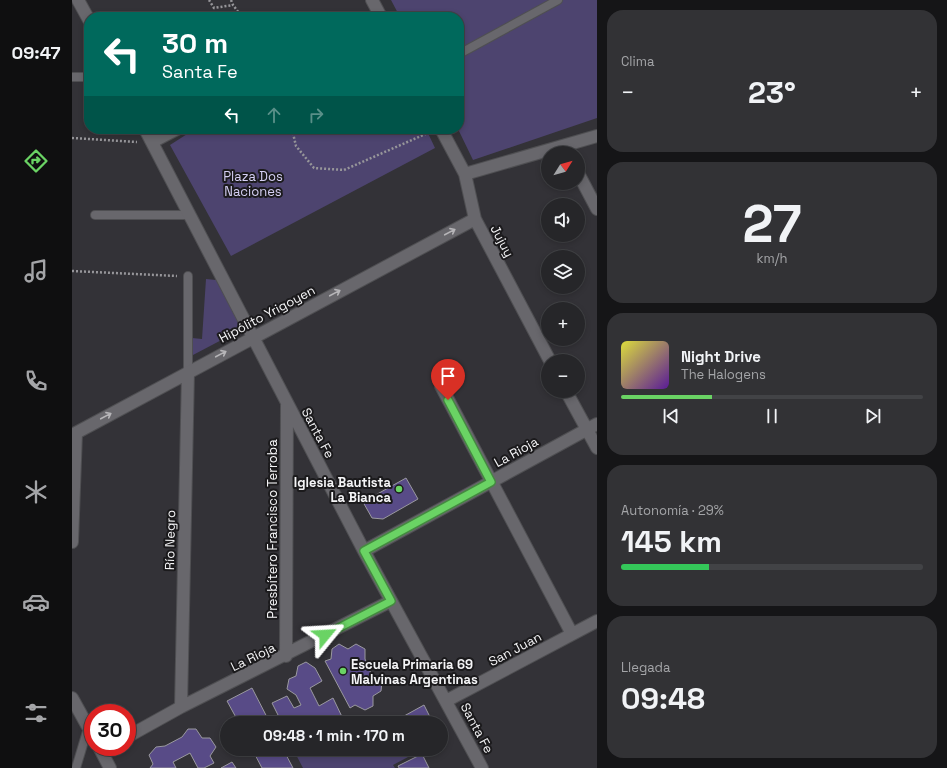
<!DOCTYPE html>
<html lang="es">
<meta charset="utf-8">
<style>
:root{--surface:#262629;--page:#323235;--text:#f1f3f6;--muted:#a4a5a8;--line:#424346;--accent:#6ad364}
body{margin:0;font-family:"Space Grotesk",sans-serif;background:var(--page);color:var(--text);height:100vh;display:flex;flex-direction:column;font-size:15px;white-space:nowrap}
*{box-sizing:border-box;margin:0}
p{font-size:13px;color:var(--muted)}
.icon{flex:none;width:22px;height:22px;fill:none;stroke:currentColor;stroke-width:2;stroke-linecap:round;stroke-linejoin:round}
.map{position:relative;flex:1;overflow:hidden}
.details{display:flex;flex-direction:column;gap:10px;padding:10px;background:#151517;width:350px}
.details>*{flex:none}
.top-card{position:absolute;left:12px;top:12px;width:380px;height:122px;border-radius:16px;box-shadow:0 2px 6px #0003,0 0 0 1px var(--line);background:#00695c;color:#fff;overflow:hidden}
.needle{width:26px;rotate:53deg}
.fabs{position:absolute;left:469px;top:146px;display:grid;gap:8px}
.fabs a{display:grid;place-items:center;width:44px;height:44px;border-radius:50%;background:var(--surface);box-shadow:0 2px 6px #0003,0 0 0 1px var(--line);font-size:20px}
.speed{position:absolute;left:12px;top:704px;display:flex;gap:8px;font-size:20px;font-weight:700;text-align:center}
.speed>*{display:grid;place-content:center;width:52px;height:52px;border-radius:50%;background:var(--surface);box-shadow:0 2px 6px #0003,0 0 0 1px var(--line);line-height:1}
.speed .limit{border:6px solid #d22;background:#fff;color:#111}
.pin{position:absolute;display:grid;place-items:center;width:34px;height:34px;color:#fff;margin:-41px -17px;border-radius:50% 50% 50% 0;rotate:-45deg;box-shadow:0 0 4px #0007}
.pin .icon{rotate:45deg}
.me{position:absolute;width:44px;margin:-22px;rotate:63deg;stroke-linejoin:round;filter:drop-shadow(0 0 3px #0008)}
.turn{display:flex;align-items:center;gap:14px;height:84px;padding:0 12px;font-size:18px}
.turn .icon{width:52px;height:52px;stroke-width:2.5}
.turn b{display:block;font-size:28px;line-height:34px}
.lanes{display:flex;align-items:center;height:38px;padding:0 12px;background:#0003;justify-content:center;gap:20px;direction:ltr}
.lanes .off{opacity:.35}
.big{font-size:30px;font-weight:800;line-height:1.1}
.details .card{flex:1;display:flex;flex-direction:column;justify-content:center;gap:6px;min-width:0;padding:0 14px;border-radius:16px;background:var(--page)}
.details .dial{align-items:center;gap:0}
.dial b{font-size:52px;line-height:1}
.song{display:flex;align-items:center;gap:12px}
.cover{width:48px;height:48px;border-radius:6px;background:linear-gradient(135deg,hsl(60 70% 55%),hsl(270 70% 35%))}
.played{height:4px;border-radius:2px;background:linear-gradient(90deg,var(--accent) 30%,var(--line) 30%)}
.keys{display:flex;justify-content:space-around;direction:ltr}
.heat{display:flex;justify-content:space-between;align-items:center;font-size:22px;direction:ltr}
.charge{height:6px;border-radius:3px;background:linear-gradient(90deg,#34c759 29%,var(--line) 0)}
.trip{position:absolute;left:148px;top:716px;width:228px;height:40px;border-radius:20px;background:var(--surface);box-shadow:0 2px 6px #0003,0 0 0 1px var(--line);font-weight:800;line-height:40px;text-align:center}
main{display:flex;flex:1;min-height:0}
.tab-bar{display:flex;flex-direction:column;width:72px;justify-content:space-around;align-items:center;background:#0f0f10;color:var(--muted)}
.tab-bar .icon{width:28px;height:28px}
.tab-bar .current{color:var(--accent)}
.tab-bar b{font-size:18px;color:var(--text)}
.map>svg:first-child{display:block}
</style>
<main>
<nav class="tab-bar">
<b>09:47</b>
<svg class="icon current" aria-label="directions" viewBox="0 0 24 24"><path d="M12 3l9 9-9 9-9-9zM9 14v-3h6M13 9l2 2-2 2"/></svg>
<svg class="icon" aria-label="music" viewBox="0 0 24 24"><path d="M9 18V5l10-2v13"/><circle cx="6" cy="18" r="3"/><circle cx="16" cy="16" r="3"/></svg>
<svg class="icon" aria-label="phone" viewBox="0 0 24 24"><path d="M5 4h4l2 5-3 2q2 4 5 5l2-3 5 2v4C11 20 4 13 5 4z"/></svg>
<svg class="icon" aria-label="climate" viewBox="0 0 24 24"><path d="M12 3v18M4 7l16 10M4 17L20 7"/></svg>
<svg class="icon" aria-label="car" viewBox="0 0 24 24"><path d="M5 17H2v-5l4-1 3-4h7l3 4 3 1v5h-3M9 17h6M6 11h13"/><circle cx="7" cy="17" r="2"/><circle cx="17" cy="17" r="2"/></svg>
<svg class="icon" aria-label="filters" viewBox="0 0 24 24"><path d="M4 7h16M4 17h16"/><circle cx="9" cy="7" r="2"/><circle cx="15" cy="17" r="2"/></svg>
</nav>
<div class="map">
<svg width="525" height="768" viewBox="0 0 525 768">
<rect width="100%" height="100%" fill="#333237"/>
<path fill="#4d446f" d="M319,0H525V118L401,160L386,129H387V17H328Z
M123,129H354L363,148L159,256L98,145Z
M134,279L144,280L166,320V328L159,335L121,355L120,338L130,339Z
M221,749H332L336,757L321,765L323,768H231Z"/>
<path fill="#584b87" stroke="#9a999f" d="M334,478L346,499L311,519L300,518L291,502Z
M267,644L276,649L284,644L293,649V659L300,676L310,681L309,691L301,696V706L293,710L283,705L278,708L253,661L259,659L260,649Z
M234,662L243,668L250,681L238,688L247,706L261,698L273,723H237L233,720L229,723H210L200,703L215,696L222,708L229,705L224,695L215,689L217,679L224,676L226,666Z
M180,688L198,723H167L155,701Z
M352,705L361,723H324L323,721Z
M116,729H124L130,738H138L144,747L138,756L142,763L132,768H126L118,753L101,762L104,768H78L81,764L77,755L84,747L93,746L110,737Z
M180,749H211L221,768H190Z
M350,754L357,768H327L326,766Z
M160,762L164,768H149Z"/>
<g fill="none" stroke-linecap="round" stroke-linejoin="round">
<defs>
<path id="lane" d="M387,54L486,0
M0,77H17
M23,215H117
M116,276V372
M4,768L16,728"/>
<path id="street" d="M6,0L17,20
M300,0L309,17
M73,129L292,551L410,768
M369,129L393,174L403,219L478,361
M80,142L105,129
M506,173L525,209
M393,174L525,136
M369,386L500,634
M494,391L525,448
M0,435L403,219
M0,542L4,433
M292,551L525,424
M214,656L215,405
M0,698L21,736
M374,701L525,621
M109,707L116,372
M55,737L109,707L319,601
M27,747L38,768"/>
</defs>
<use href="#lane" stroke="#4f4f52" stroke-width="10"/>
<use href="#street" stroke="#4f4f52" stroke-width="14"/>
<path stroke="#97969a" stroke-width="2.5" stroke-dasharray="2 2" stroke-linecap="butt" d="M137,0L142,8L161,5
M159,0L161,5L170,17
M220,129L224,146L242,168L272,170L358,132
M0,138L65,142
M0,271L105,276"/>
<use href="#lane" stroke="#68676c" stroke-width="8"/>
<use href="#street" stroke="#68676c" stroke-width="12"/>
</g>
<defs><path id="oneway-shaft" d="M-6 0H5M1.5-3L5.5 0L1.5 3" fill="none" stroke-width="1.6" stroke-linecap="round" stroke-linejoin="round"/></defs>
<g stroke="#b6b5b8">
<use href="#oneway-shaft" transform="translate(378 232) rotate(-28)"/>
<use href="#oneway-shaft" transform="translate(263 293) rotate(-28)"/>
<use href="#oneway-shaft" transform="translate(149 354) rotate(-28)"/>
<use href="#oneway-shaft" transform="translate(34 416) rotate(-28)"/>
</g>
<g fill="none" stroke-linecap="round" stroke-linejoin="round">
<defs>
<path id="route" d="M253,635L319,601L292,551L419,482L376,400"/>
</defs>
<use href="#route" stroke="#458941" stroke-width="10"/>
<use href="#route" stroke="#6ad364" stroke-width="7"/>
</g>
<g fill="#6ad364" stroke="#1b1a1c" stroke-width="1.5">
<circle cx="327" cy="489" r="4"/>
<circle cx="271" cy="671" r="4"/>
</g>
<g text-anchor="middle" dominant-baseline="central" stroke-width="4" stroke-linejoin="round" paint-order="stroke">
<g font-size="13" fill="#d6d0f5" stroke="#1b1a1c">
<text x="181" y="176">Plaza Dos<tspan x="181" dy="15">Naciones</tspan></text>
</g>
<g font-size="13" fill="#f5f5f7" stroke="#1b1a1c">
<text transform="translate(430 241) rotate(62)">Jujuy</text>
<text transform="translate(195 314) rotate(-28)">Hipólito Yrigoyen</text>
<text transform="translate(246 433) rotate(62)">Santa Fe</text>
<text transform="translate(444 452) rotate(-29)">La Rioja</text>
<text transform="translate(200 529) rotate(-90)">Presbítero Francisco Terroba</text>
<text transform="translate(98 540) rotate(-89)">Río Negro</text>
<text transform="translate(443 649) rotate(-28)">San Juan</text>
<text transform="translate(181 657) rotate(-26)">La Rioja</text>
<text transform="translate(405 728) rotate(62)">Santa Fe</text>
</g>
<g font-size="13" font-weight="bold" fill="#f5f5f7" stroke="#1b1a1c" text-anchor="end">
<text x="319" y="482">Iglesia Bautista<tspan x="319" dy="15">La Bianca</tspan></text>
<text x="279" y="664" text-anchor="start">Escuela Primaria 69<tspan x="279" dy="15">Malvinas Argentinas</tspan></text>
</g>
</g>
</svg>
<div class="fabs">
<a><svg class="needle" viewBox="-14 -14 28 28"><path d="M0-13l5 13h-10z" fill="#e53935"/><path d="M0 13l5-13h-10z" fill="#a4a5a8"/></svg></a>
<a><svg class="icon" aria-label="sound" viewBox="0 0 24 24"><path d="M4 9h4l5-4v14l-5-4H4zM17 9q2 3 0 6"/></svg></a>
<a><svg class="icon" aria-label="layers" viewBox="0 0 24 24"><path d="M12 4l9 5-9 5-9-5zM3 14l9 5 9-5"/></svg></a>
<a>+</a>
<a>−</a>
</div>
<div class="speed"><div class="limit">30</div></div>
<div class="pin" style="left:376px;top:400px;background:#d93025"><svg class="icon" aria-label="arrive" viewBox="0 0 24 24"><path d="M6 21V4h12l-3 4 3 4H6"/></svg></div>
<svg class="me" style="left:253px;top:635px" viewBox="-20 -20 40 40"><path d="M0-17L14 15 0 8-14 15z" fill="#6ad364" stroke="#fff" stroke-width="4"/></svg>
<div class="trip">09:48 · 1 min · 170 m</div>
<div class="top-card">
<div class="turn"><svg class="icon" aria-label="left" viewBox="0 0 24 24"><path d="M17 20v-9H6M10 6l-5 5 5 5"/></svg><div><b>30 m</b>Santa Fe</div></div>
<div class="lanes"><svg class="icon" aria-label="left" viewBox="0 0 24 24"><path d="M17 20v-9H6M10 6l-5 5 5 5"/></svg><svg class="icon off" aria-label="ahead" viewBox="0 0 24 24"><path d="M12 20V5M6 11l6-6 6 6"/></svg><svg class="icon off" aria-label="right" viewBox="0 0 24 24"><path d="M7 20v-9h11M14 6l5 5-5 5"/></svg></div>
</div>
</div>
<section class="details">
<div class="card"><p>Clima</p>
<div class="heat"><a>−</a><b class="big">23°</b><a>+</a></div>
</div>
<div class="card dial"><b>27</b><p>km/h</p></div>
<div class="card">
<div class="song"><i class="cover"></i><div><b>Night Drive</b><p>The Halogens</p></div></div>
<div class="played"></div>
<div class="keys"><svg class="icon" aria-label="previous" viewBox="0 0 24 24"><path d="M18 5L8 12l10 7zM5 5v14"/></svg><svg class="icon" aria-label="pause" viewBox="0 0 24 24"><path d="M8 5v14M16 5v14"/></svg><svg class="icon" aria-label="next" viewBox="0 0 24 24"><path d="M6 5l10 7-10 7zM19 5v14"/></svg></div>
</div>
<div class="card"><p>Autonomía · 29%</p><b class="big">145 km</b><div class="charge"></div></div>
<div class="card"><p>Llegada</p><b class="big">09:48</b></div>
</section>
</main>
